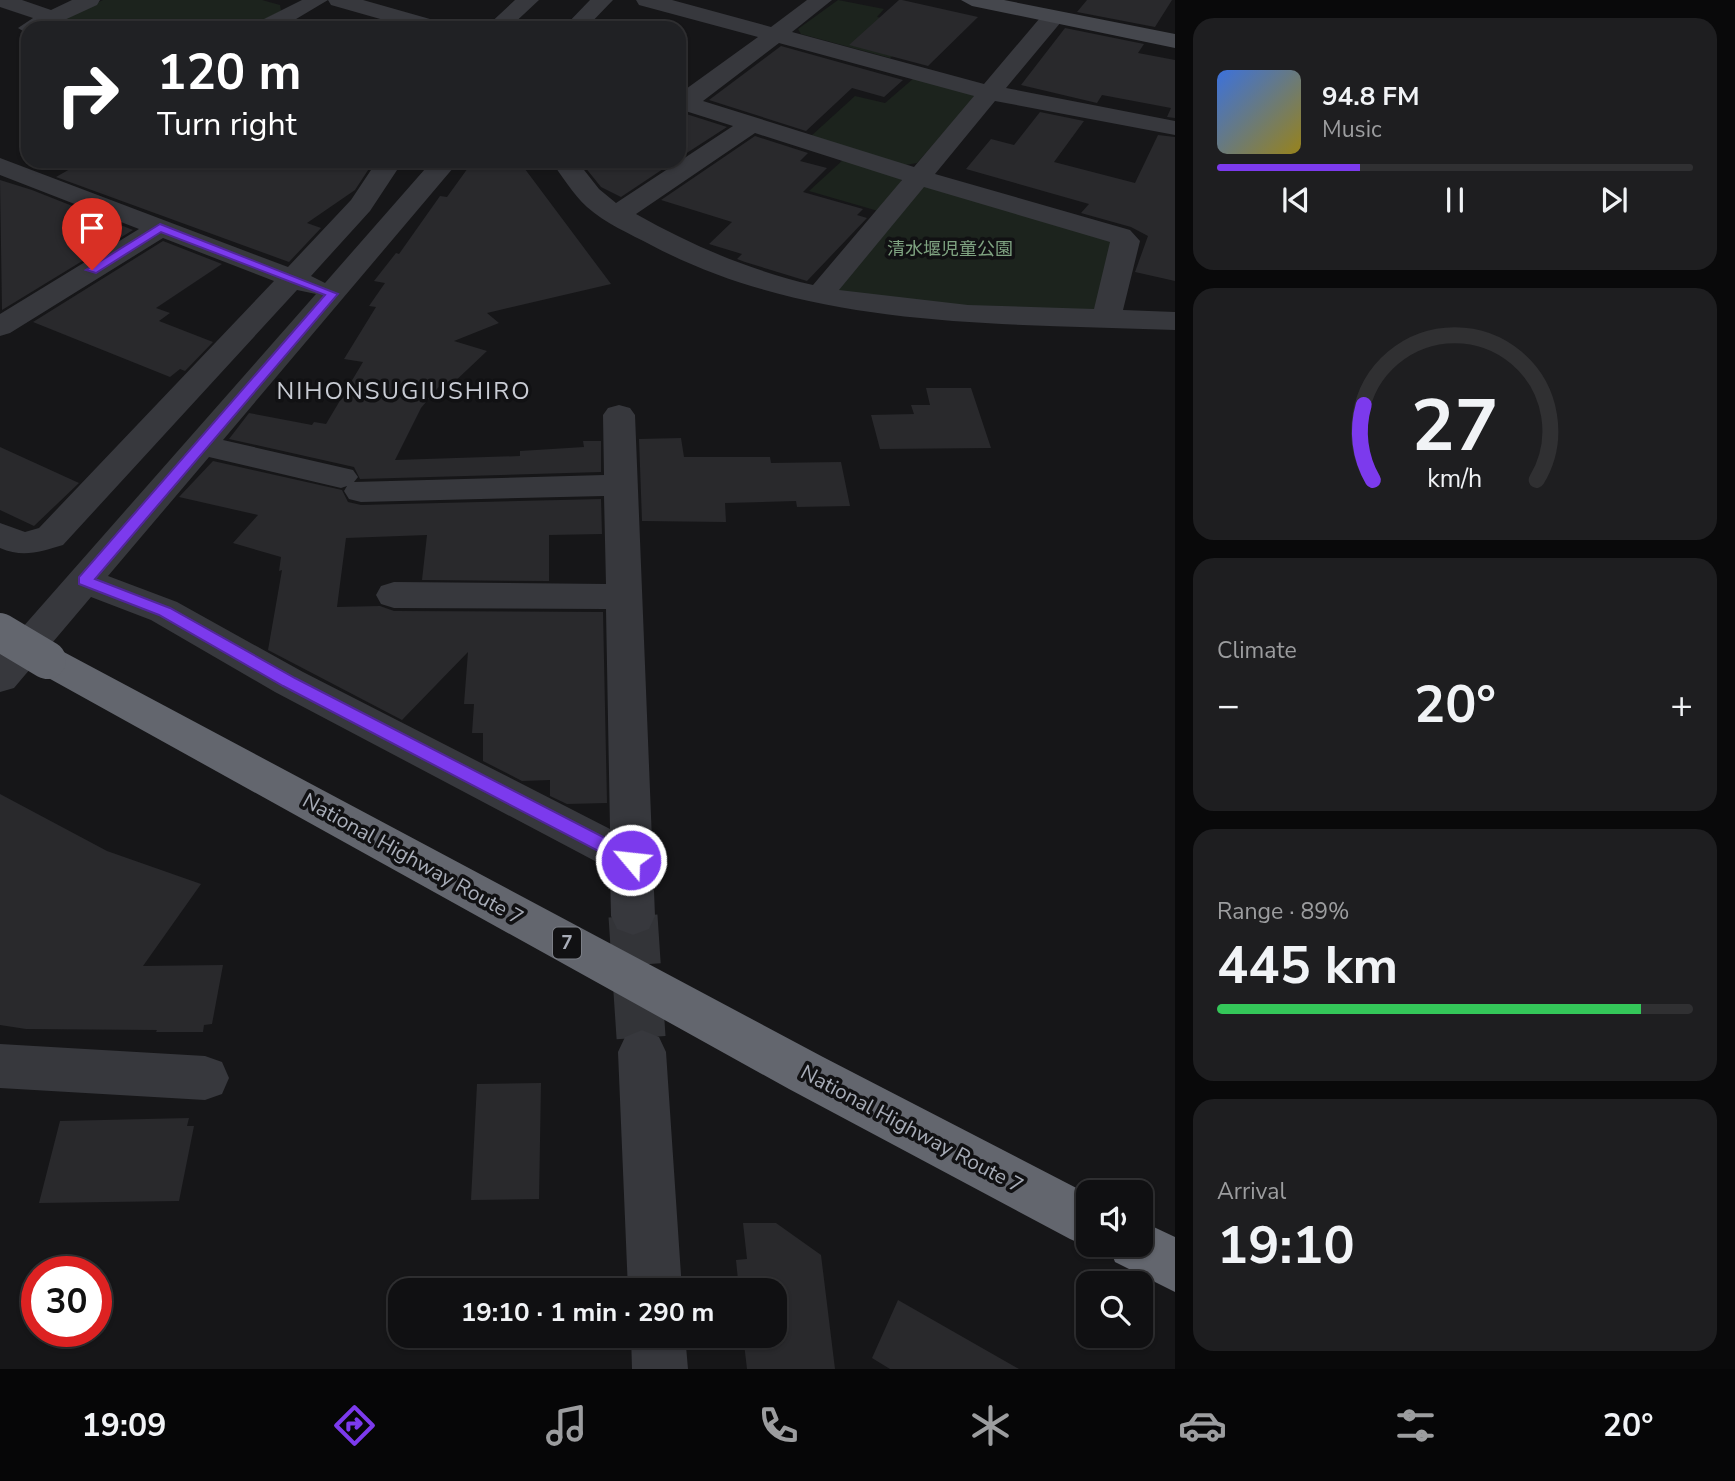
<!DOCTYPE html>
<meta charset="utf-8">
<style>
:root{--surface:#101012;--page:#1e1e20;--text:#f1f3f6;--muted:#9c9d9f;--line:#303032;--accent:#7c3aed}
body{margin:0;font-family:"Nunito Sans","Noto Sans JP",sans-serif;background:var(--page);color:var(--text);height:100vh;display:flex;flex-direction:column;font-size:26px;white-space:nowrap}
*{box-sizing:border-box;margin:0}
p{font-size:23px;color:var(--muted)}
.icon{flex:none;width:38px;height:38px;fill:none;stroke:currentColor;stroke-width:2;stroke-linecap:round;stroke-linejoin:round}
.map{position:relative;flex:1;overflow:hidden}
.side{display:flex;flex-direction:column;gap:18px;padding:18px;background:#09090a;width:560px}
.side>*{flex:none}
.hud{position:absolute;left:21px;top:21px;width:665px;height:147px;border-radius:21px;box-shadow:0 2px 5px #0004,0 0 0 2px var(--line);background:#202124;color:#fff;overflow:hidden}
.controls{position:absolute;left:1076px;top:1180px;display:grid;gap:14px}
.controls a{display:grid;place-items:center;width:77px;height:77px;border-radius:14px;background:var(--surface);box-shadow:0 2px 5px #0004,0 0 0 2px var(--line);font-size:35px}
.speed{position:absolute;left:21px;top:1256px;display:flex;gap:14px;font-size:35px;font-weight:700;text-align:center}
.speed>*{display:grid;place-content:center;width:91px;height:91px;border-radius:50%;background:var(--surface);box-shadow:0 2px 5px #0004,0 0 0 2px var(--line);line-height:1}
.speed .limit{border:10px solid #d22;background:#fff;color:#111}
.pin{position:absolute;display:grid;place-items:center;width:60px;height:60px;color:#fff;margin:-72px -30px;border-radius:50% 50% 50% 0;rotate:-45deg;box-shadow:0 0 7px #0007}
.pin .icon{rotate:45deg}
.me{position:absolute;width:77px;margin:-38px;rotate:298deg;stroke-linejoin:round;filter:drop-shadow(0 0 5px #0008)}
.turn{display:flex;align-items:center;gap:24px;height:147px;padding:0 21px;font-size:32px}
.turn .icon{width:91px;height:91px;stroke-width:2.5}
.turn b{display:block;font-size:49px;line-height:60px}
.big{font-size:52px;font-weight:700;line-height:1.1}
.side .tile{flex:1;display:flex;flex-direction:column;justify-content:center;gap:10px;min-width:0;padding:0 24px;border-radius:21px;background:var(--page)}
.side .dial{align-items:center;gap:0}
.dial svg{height:182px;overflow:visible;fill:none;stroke:var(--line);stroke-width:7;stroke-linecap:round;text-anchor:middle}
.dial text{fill:var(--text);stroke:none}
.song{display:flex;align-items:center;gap:21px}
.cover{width:84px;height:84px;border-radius:10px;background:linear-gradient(135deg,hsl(220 70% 55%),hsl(50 70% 35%))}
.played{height:7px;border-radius:4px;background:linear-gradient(90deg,var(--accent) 30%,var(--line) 30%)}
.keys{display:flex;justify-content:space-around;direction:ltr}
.heat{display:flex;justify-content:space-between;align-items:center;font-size:38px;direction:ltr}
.charge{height:10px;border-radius:5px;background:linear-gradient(90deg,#34c759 89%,var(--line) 0)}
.trip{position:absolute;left:388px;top:1278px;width:399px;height:70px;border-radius:21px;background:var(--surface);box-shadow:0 2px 5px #0004,0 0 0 2px var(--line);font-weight:700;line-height:70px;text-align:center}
.dock{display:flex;height:112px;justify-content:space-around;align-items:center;background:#060607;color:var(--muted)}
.dock .icon{width:49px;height:49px}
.dock .selected{color:var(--accent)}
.dock b{font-size:32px;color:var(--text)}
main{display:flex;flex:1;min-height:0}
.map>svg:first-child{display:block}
</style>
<main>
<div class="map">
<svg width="1175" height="1369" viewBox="0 0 1175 1369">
<rect width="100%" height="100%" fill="#161618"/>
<path fill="#1c231d" d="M103,0H262L280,5L281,11L247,28H44Z
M838,0L884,9L877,17L897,21L907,44L890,58L801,34L798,29Z
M914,78L966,91L975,97L917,163L905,165L811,136L855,96L885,103Z
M844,159L898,174L902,182L878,211L809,191Z
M921,182L1113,235L1094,314L949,307L830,290Z"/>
<path fill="#29292c" d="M899,0H902L978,17L928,66L849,45Z
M1087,0H1172L1155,27L1077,12Z
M1065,28L1144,44L1138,53L1175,60V118L1167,117L1171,108L1102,95L1097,103L1021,85Z
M781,46L903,80L884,97L852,88L806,131L709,100Z
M680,112L727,127L679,158Z
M1040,112L1084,121L1054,162L1135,183L1158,135L1175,137V281L1135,272L1148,236L1131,227L1081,213L1089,204L966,169L991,139L1014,145Z
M755,136L808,153L800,161L827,168L803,192L863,209L857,215L867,218L807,281L745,262L737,259L742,254L709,244L732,222L661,200Z
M84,161H374L355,190L307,223L321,228L289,262L56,177Z
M473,161H519L611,284L487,313L499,323L454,341L487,351L450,386L442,383L421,408L395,460L520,456V451L584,447L583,441H601V472L360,479L354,467L229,439L249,413L312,425L314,422L326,424L363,362L344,359L376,307L369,306L385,283L374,281L396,253L399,254L440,196L447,197Z
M580,161H675L621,197L601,187Z
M0,180L32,190L133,230L2,310Z
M163,241L222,264L156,308L170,313L159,321L213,342L185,371L180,369L170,377L33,322Z
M926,388H971L991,448L880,449L871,415L914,414L911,405H930Z
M681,438L684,457H770L771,463L841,462L850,506L797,507L796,501L725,503L726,522L642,521L639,439Z
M0,447L79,483L34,526L0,510Z
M213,461L342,490L348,502L361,505L601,499L602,534L549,535V581L422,580L427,535L346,538L337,607L380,606L394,611L603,612L607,803L567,804L550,796V780L522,781L483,761V733H472L474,704H464L468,652L402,720L268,650L282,570L279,571L281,557L233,543L258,515L179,497Z
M0,794L107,851L201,884L143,966L223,965L212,1024L204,1025L203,1032H156L157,1030L26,1029L0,1025Z
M541,1083L539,1199L471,1200L477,1084Z
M189,1118L187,1126H194L179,1201L39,1203L60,1121Z
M743,1223H776L821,1255L835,1369H747L743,1335H775V1290H739L736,1260L747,1259Z
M898,1300L1019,1369H890L872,1358Z"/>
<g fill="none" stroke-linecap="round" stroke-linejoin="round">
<path stroke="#333438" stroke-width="49" stroke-dasharray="49 24" stroke-linecap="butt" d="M633,916L642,1052"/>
<path fill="#37383d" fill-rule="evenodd" d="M0,0H22L51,10L72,0H100L97,5L47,28H28V34L18,28L33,18L0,7Z
M302,0H363L444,23L447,28H412L331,5L328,0L281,28H253L256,23Z
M515,0H539L509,28H485Z
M590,0H613L586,28H563Z
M636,0H672L771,27L807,0H832L792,32L984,84L1045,12H1061L1064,17L1061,22L1006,88L1175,121V135L995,101L935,174L1130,230L1140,241L1123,310L1175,312V330C998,323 812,330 651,245C630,234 605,223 587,207C573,194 562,176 551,161H577L599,189L616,203L733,126L679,109V94L758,37L639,5ZM779,43L974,96L914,167L703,101ZM755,133L902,180L813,285C749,270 693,246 636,214ZM924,187L1110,242L1094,309L968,305L839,290Z
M0,158L288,267L351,200L377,161H403L370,211L311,276L325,283L432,161H459L223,440L353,470L358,477L354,482L604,475L603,415L608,408L619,405L630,408L635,415L655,916L649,929L633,935L617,929L611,916L610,869L275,692L151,620L91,597L14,688L0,692V653L316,294L297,290L63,545C40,552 23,558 0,548V523L25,532L39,528L274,281L163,238L10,333L0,336V314L139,229L0,175ZM209,457L341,488L347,486L344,491L349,499L361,502L604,496L606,584L394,582L381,586L376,595L381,604L394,608L606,609L610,829L303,672L177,602L108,576Z
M642,1030L659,1037L666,1052L682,1290H628L618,1052L625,1037Z
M0,1044L205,1056L222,1062L229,1078L222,1094L205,1100L0,1088Z
M631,1335H685L688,1369H632Z"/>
<path fill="#45474d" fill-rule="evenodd" d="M961,0H1004L1175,34V48L972,6Z"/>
<path fill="#63666e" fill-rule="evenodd" d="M47,646L60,650L823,1057L1088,1194V1244H1094L1088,1247L1070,1239L789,1089L34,670L28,660L34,650Z
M1141,1221L1175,1237V1292L1115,1262L1108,1244H1141Z"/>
<path stroke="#63666e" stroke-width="38" d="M0,632L47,660"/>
</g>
<path fill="#7c3aed" stroke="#51269a" stroke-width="2" d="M160,224L338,294L95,579L170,608L295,678L638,855L640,860L638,865H625L283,686L159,615L79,584V577L325,295L161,232L96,273L86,270Z"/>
<g text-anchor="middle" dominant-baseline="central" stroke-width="7" stroke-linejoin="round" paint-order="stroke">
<g font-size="18" fill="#7fa381" stroke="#111113">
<text x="950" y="249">清水堰児童公園</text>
</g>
<rect fill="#111113" stroke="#7b7e86" stroke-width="2" x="553" y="927.5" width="28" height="31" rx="5"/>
<g font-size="19" font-weight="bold" fill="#a8adb8">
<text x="567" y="943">7</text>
</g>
<g font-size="21" fill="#a8adb8" stroke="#111113">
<text transform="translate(413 859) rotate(29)">National Highway Route 7</text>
<text transform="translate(912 1129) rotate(28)">National Highway Route 7</text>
</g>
<g font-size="24" letter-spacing="2" fill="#c9ccd4" stroke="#111113">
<text x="404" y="391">NIHONSUGIUSHIRO</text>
</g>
</g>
</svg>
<div class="controls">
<a><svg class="icon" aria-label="sound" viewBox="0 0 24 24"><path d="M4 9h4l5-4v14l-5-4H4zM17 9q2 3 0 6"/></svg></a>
<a><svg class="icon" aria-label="search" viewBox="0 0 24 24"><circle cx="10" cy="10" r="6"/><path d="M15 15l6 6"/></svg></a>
</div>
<div class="speed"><div class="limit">30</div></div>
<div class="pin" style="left:92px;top:270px;background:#d93025"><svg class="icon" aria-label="arrive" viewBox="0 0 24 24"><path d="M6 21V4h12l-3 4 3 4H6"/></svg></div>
<svg class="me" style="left:631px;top:860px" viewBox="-20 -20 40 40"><circle r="17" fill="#7c3aed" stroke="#fff" stroke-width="3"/><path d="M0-11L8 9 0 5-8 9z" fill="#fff"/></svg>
<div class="trip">19:10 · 1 min · 290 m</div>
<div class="hud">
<div class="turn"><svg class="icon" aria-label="right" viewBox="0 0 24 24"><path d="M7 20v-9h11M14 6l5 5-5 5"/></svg><div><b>120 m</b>Turn right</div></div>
</div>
</div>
<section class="side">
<div class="tile">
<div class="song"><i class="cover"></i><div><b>94.8 FM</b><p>Music</p></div></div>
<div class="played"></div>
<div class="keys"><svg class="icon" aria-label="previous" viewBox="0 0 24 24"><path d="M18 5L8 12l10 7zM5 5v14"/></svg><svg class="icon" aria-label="pause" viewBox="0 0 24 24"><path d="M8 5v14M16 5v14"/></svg><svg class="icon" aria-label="next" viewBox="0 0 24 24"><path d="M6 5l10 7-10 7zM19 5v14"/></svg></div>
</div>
<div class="tile dial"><svg viewBox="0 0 100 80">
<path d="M14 69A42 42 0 1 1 86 69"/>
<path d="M14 69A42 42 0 0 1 10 36" stroke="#7c3aed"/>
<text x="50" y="56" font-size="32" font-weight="700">27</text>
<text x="50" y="72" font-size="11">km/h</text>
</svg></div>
<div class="tile"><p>Climate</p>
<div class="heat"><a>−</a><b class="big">20°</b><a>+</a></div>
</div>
<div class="tile"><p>Range · 89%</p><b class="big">445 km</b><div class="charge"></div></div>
<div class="tile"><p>Arrival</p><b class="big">19:10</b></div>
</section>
</main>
<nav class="dock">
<b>19:09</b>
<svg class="icon selected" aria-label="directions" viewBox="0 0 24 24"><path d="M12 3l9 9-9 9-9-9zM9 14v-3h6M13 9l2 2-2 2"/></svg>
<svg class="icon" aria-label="music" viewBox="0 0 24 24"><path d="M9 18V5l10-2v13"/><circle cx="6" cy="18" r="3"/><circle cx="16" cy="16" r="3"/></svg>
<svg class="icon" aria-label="phone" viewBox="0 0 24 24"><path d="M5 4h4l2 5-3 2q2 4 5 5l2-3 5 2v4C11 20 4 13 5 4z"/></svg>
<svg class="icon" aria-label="climate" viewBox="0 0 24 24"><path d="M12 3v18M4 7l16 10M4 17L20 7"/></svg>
<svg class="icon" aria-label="car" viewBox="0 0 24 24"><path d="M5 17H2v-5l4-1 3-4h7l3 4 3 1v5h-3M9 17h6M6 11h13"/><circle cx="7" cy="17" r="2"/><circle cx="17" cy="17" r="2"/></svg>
<svg class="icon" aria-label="filters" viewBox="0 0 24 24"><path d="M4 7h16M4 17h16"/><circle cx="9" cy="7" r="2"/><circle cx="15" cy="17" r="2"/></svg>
<b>20°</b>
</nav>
